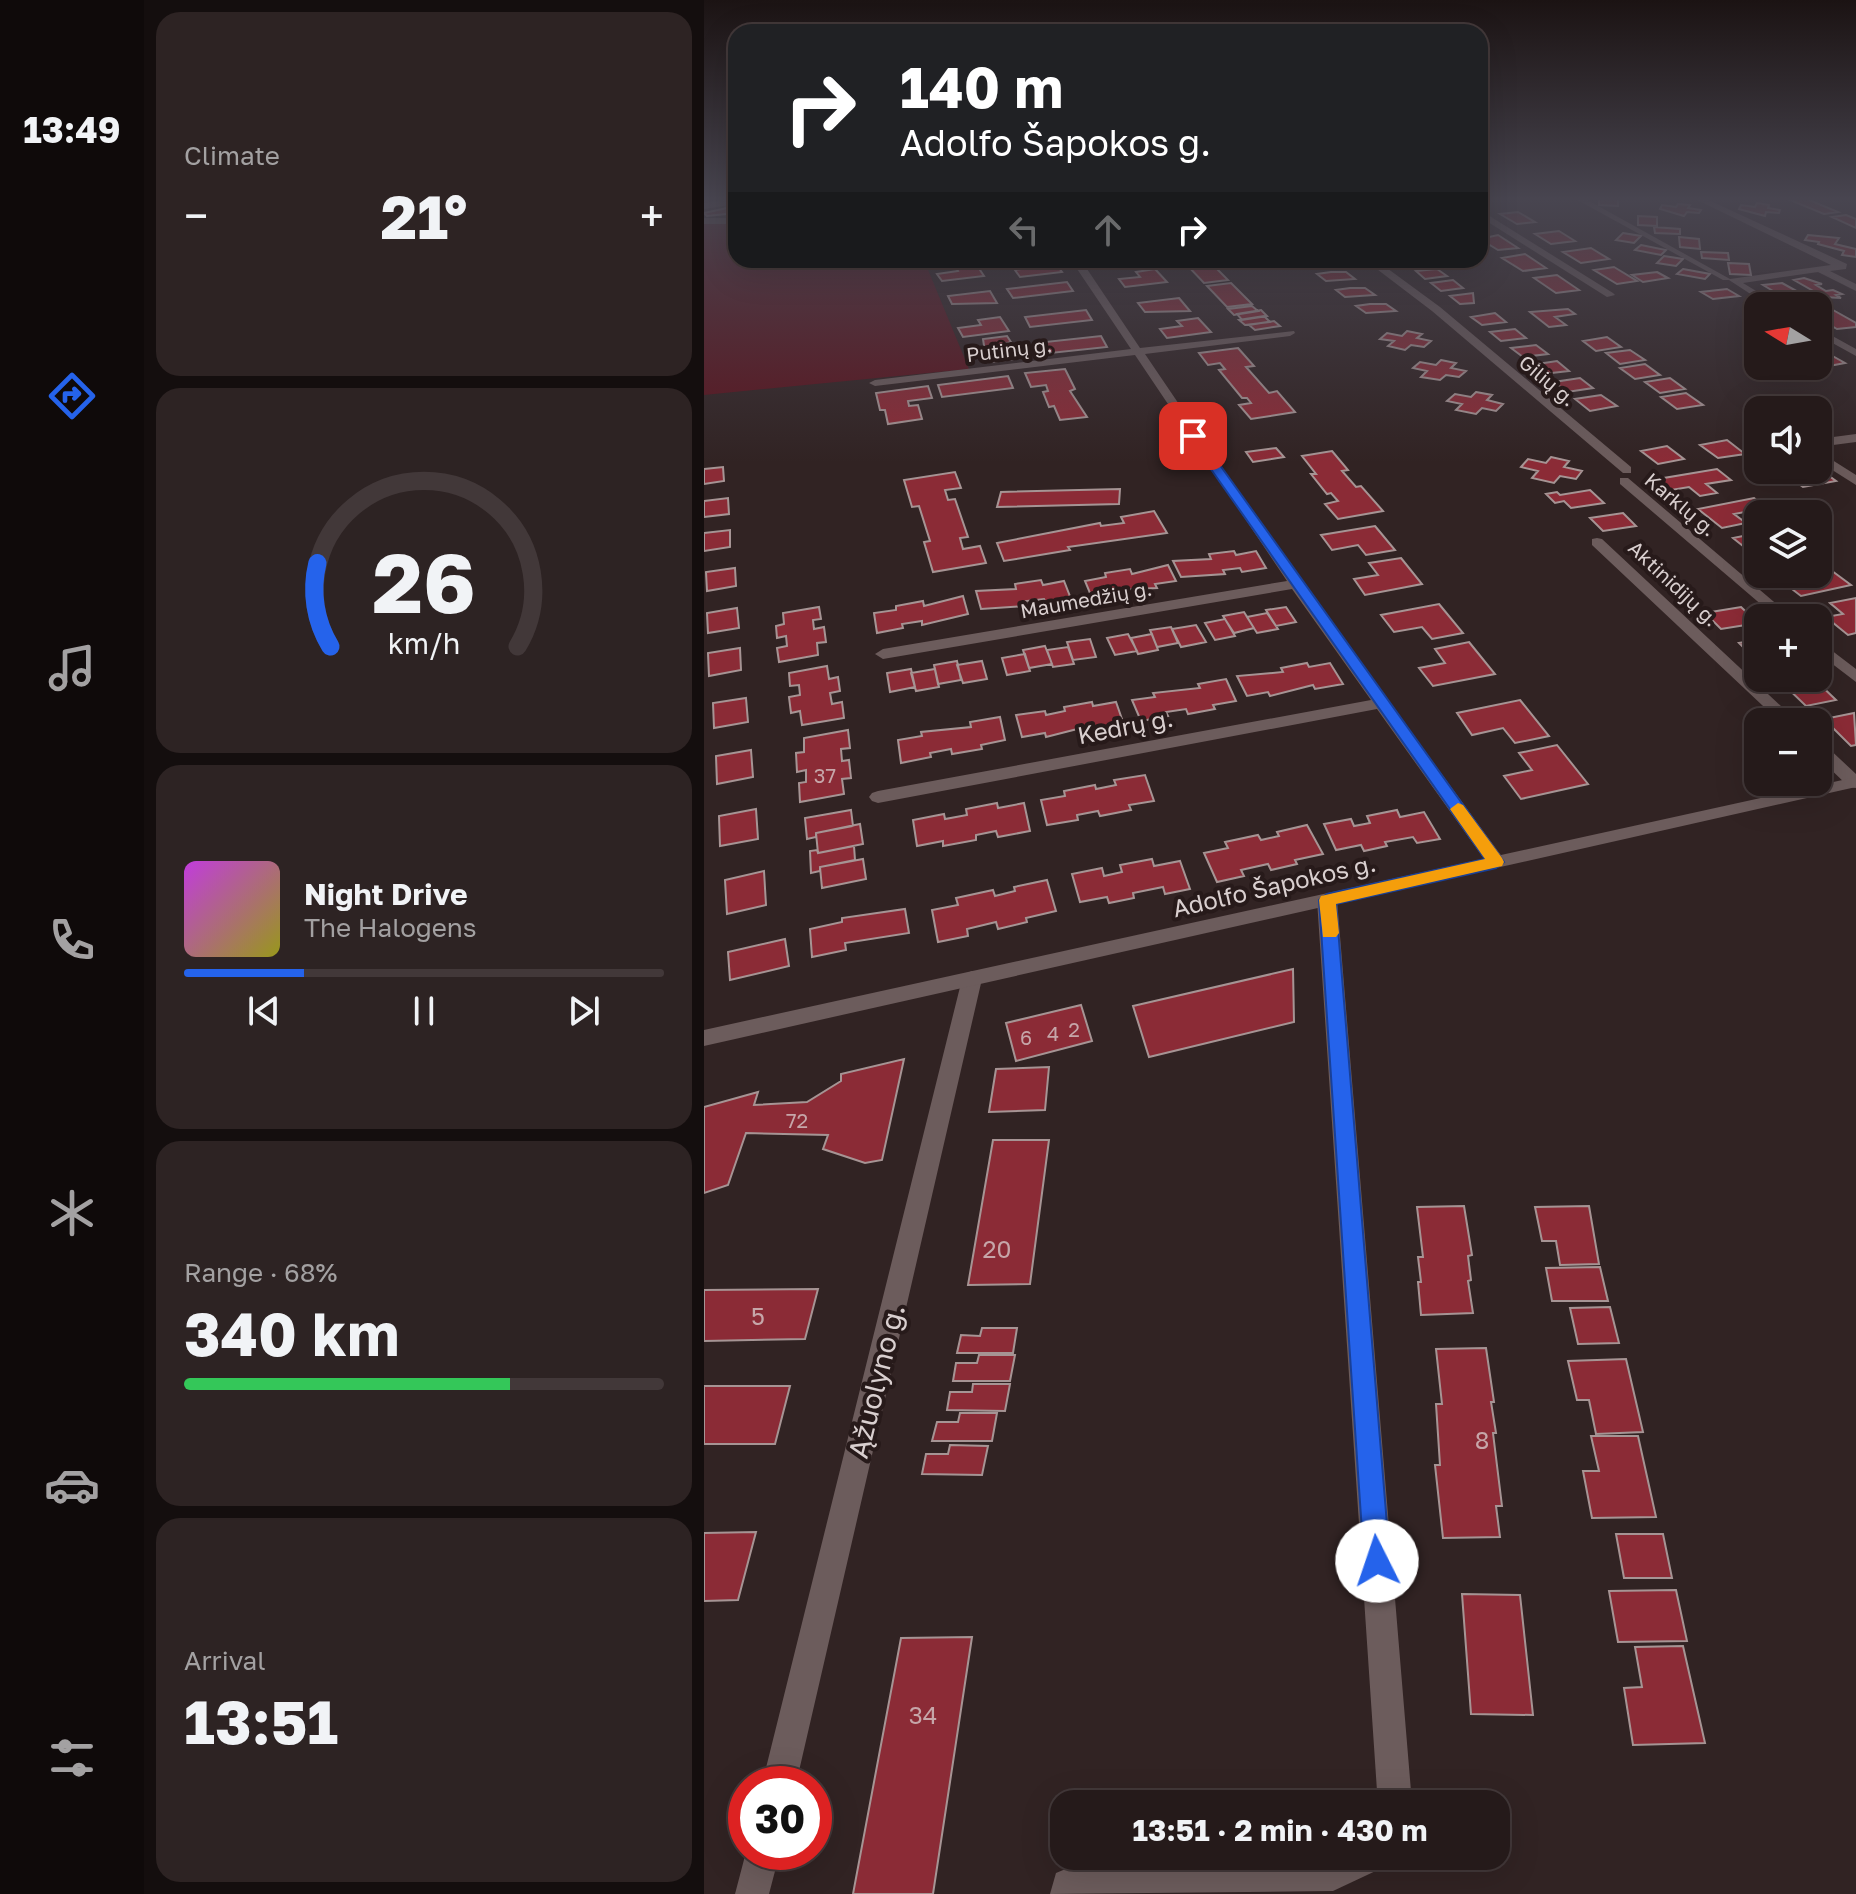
<!DOCTYPE html>
<meta charset="utf-8">
<style>
:root{--surface:#251a1a;--page:#2d2323;--text:#f1f3f6;--muted:#a3a1a2;--line:#423839;--accent:#2563eb}
body{margin:0;font-family:"Golos Text",sans-serif;background:var(--page);color:var(--text);height:100vh;display:flex;flex-direction:column;font-size:30px;white-space:nowrap}
*{box-sizing:border-box;margin:0}
p{font-size:26px;color:var(--muted)}
.icon{flex:none;width:44px;height:44px;fill:none;stroke:currentColor;stroke-width:2;stroke-linecap:round;stroke-linejoin:round}
.map{position:relative;flex:1;overflow:hidden}
.panel{display:flex;flex-direction:column;gap:12px;padding:12px;background:#140e0e;width:560px}
.panel>*{flex:none}
.guide{position:absolute;left:24px;top:24px;width:760px;height:244px;border-radius:24px;box-shadow:0 8px 32px #0002,0 0 0 2px var(--line);background:#202124;color:#fff;overflow:hidden}
.needle{width:52px;rotate:281deg}
.controls{position:absolute;left:1040px;top:292px;display:grid;gap:16px}
.controls a{display:grid;place-items:center;width:88px;height:88px;border-radius:16px;background:var(--surface);box-shadow:0 8px 32px #0002,0 0 0 2px var(--line);font-size:40px}
.speed{position:absolute;left:24px;top:1766px;display:flex;gap:16px;font-size:40px;font-weight:700;text-align:center}
.speed>*{display:grid;place-content:center;width:104px;height:104px;border-radius:50%;background:var(--surface);box-shadow:0 8px 32px #0002,0 0 0 2px var(--line);line-height:1}
.speed .limit{border:12px solid #d22;background:#fff;color:#111}
.pin{position:absolute;display:grid;place-items:center;width:68px;height:68px;color:#fff;margin:-34px;border-radius:16px;box-shadow:0 4px 12px #0006}
.me{position:absolute;width:88px;margin:-44px;rotate:356deg;stroke-linejoin:round;filter:drop-shadow(0 0 6px #0008)}
.turn{display:flex;align-items:center;gap:28px;height:168px;padding:0 40px;font-size:36px}
.turn .icon{width:104px;height:104px;stroke-width:2.5}
.turn b{display:block;font-size:56px;line-height:68px}
.lanes{display:flex;align-items:center;height:76px;padding:0 40px;background:#0003;justify-content:center;gap:40px;direction:ltr}
.lanes .off{opacity:.35}
.big{font-size:60px;font-weight:700;line-height:1.1}
.panel .widget{flex:1;display:flex;flex-direction:column;justify-content:center;gap:12px;min-width:0;padding:0 28px;border-radius:24px;background:var(--page)}
.panel .dial{align-items:center;gap:0}
.dial svg{height:208px;overflow:visible;fill:none;stroke:var(--line);stroke-width:7;stroke-linecap:round;text-anchor:middle}
.dial text{fill:var(--text);stroke:none}
.song{display:flex;align-items:center;gap:24px}
.cover{width:96px;height:96px;border-radius:12px;background:linear-gradient(135deg,hsl(290 70% 55%),hsl(60 70% 35%))}
.played{height:8px;border-radius:4px;background:linear-gradient(90deg,var(--accent) 25%,var(--line) 25%)}
.keys{display:flex;justify-content:space-around;direction:ltr}
.heat{display:flex;justify-content:space-between;align-items:center;font-size:44px;direction:ltr}
.charge{height:12px;border-radius:6px;background:linear-gradient(90deg,#34c759 68%,var(--line) 0)}
.trip{position:absolute;left:346px;top:1790px;width:460px;height:80px;border-radius:24px;background:var(--surface);box-shadow:0 8px 32px #0002,0 0 0 2px var(--line);font-weight:700;line-height:80px;text-align:center}
main{display:flex;flex:1;min-height:0}
.dock{display:flex;flex-direction:column;width:144px;justify-content:space-around;align-items:center;background:#0f0a0a;color:var(--muted)}
.dock .icon{width:56px;height:56px}
.dock .active{color:var(--accent)}
.dock b{font-size:36px;color:var(--text)}
.map>svg:first-child{display:block}
</style>
<main>
<nav class="dock">
<b>13:49</b>
<svg class="icon active" aria-label="directions" viewBox="0 0 24 24"><path d="M12 3l9 9-9 9-9-9zM9 14v-3h6M13 9l2 2-2 2"/></svg>
<svg class="icon" aria-label="music" viewBox="0 0 24 24"><path d="M9 18V5l10-2v13"/><circle cx="6" cy="18" r="3"/><circle cx="16" cy="16" r="3"/></svg>
<svg class="icon" aria-label="phone" viewBox="0 0 24 24"><path d="M5 4h4l2 5-3 2q2 4 5 5l2-3 5 2v4C11 20 4 13 5 4z"/></svg>
<svg class="icon" aria-label="climate" viewBox="0 0 24 24"><path d="M12 3v18M4 7l16 10M4 17L20 7"/></svg>
<svg class="icon" aria-label="car" viewBox="0 0 24 24"><path d="M5 17H2v-5l4-1 3-4h7l3 4 3 1v5h-3M9 17h6M6 11h13"/><circle cx="7" cy="17" r="2"/><circle cx="17" cy="17" r="2"/></svg>
<svg class="icon" aria-label="filters" viewBox="0 0 24 24"><path d="M4 7h16M4 17h16"/><circle cx="9" cy="7" r="2"/><circle cx="15" cy="17" r="2"/></svg>
</nav>
<section class="panel">
<div class="widget"><p>Climate</p>
<div class="heat"><a>−</a><b class="big">21°</b><a>+</a></div>
</div>
<div class="widget dial"><svg viewBox="0 0 100 80">
<path d="M14 69A42 42 0 1 1 86 69"/>
<path d="M14 69A42 42 0 0 1 9 37" stroke="#2563eb"/>
<text x="50" y="56" font-size="32" font-weight="700">26</text>
<text x="50" y="72" font-size="11">km/h</text>
</svg></div>
<div class="widget">
<div class="song"><i class="cover"></i><div><b>Night Drive</b><p>The Halogens</p></div></div>
<div class="played"></div>
<div class="keys"><svg class="icon" aria-label="previous" viewBox="0 0 24 24"><path d="M18 5L8 12l10 7zM5 5v14"/></svg><svg class="icon" aria-label="pause" viewBox="0 0 24 24"><path d="M8 5v14M16 5v14"/></svg><svg class="icon" aria-label="next" viewBox="0 0 24 24"><path d="M6 5l10 7-10 7zM19 5v14"/></svg></div>
</div>
<div class="widget"><p>Range · 68%</p><b class="big">340 km</b><div class="charge"></div></div>
<div class="widget"><p>Arrival</p><b class="big">13:51</b></div>
</section>
<div class="map">
<svg width="1152" height="1894" viewBox="0 0 1152 1894">
<rect width="100%" height="100%" fill="#312323"/>
<path fill="#5b131d" d="M0,223H32V260H220L265,369L0,395Z"/>
<path fill="#8b2b36" stroke="#a69494" stroke-width="2" d="M895,197H914V206L895,205Z
M1079,197H1098L1134,212L1120,214Z
M1053,203L1065,205L1064,208L1076,210L1075,213L1062,212L1061,216L1035,209L1037,205L1051,207Z
M974,204L986,205L984,208L997,210L995,213L983,212L980,216L956,209L958,205L972,207Z
M32,206V213L3,216L0,213Z
M814,212L831,222L813,224L796,214Z
M1142,215L1152,219V228L1128,217Z
M934,216L953,217V226L934,225Z
M950,227L976,229V234L951,233Z
M855,231L871,241L847,244L831,234Z
M919,233L937,236L930,243L912,240Z
M794,235L814,248L794,250L776,239Z
M1104,235L1135,238L1131,244L1152,249V257L1138,255L1140,251L1114,244L1115,242L1101,240Z
M975,237L995,239L996,249L976,247Z
M937,245L962,250L957,255L931,250Z
M887,248L905,259L877,263L859,252Z
M997,252L1024,253L1025,260L998,258Z
M821,254L842,268L819,271L798,258Z
M960,256L979,259L972,266L953,263Z
M349,260L358,272L316,277L311,270L332,267L329,263Z
M596,260H627L632,264L604,266Z
M505,261L524,280L500,283L482,264Z
M1024,263L1045,264L1047,275L1026,274Z
M272,264L280,276L238,281L233,274L254,271L252,267Z
M910,267L933,281L913,284L890,270Z
M451,269L463,282L421,287L415,279L436,277L432,272Z
M733,269L743,276L721,279L712,271Z
M979,269L1006,274L1001,279L973,274Z
M627,272H642L651,279L622,281L613,274Z
M953,272L964,278L939,282L928,275Z
M853,275L875,290L852,293L830,278Z
M1100,278L1118,284L1112,285L1122,291L1129,290L1138,294L1132,295L1137,298L1120,297L1090,280Z
M749,280L759,288L737,291L727,283Z
M363,282L369,291L309,298L303,289Z
M527,283L548,304L523,307L503,286Z
M1078,283L1098,294L1079,297L1059,285Z
M646,288H661L671,295L641,297L632,290Z
M1023,289L1035,296L1009,299L997,292Z
M286,291L293,303L248,304L244,296Z
M769,293L770,303L756,304L746,296Z
M475,298L486,311L441,312L434,303Z
M666,304H682L692,311L662,313L652,306Z
M548,306L554,311L530,315L524,309Z
M864,309L871,314L851,317L862,325L845,327L826,312Z
M382,310L388,320L326,327L321,317Z
M557,310L563,316L538,320L533,314Z
M1129,310L1152,323V327L1133,329L1114,318V312Z
M791,313L802,322L778,325L767,317Z
M560,316L566,322L541,325L535,320Z
M296,317L305,331L259,337L254,328L277,325L274,320Z
M494,318L507,332L463,338L456,329L478,326L473,321Z
M570,321L576,326L551,330L545,325Z
M811,329L822,338L797,341L786,332Z
M703,331L718,334L713,338L727,341L720,347L707,345L701,350L684,346L690,341L676,339L683,333L698,336Z
M303,336L307,342L303,343L312,352L308,353L311,359L287,362L283,356L289,355L287,351L281,352L279,339Z
M397,336L403,347L337,354L332,343Z
M903,337L917,347L892,351L879,341Z
M832,345L844,354L819,357L807,348Z
M534,348L550,366L542,367L565,393L573,391L591,412L547,419L535,405L547,403L543,398H538L515,370L521,369L516,363L504,365L495,353Z
M1116,349L1141,363L1120,367L1114,364Z
M926,350L941,360L916,364L902,353Z
M737,360L752,363L747,368L762,371L755,377L742,375L736,380L717,377L723,371L709,368L716,362L732,365Z
M853,361L865,371L839,374L827,365Z
M941,364L956,375L931,379L916,368Z
M361,369L371,389L366,391L383,417L356,420L350,406L345,407L339,392L344,391L342,385L327,387L321,373Z
M304,376L309,388L238,397L234,385Z
M876,378L889,388L863,392L850,382Z
M966,378L981,389L956,393L941,382Z
M224,386L228,398L204,401L205,406L214,405L218,419L184,424L181,410H176L172,393Z
M772,392L788,395L783,400L799,404L792,411L778,408L772,414L752,410L758,404L743,401L751,394L767,397Z
M982,393L999,405L973,409L957,397Z
M897,395L913,406L886,411L871,399Z
M1023,440L1041,454L1014,458L996,445Z
M963,446L980,459L954,464L937,451Z
M572,448L580,457L549,462L542,452Z
M628,451L644,470L638,471L652,487L657,486L679,511L634,519L621,504L634,501L627,493L623,494L607,474H612L598,456Z
M847,457L865,461L860,467L878,471L872,479L856,476L850,483L828,478L834,471L817,467L824,459L842,463Z
M19,467L20,481L0,484V469Z
M1114,468L1132,481L1099,487L1076,470Z
M1013,469L1027,480L1002,484L1013,493L996,496L985,487L961,491L948,480Z
M251,472L257,488L241,490L244,500L251,499L264,537L256,538L259,549L276,546L282,563L229,572L220,542L226,541L215,506L208,507L200,480Z
M416,489L415,504L293,507L297,492Z
M886,490L900,503L867,508L860,501L851,503L842,494L853,492L856,495Z
M24,498L25,514L0,517V501Z
M1050,498L1062,508L1030,514L1042,523L1018,528L994,509Z
M450,511L463,533L364,547L366,550L300,561L293,543L396,523L397,526L420,523L417,517Z
M919,513L932,526L899,531L886,518Z
M671,526L691,550L662,555L654,545L628,550L617,535Z
M26,530V547L0,551V533Z
M1054,533V553L1049,554L1029,538Z
M530,551L532,555L552,551L562,568L538,572L536,568L519,570L521,574L477,577L469,561L507,559L505,554Z
M697,558L718,584L661,595L650,579L674,575L665,563Z
M464,565L472,581L451,584L453,588L411,590L413,595L388,598L381,581L402,577L401,573L426,569L428,574Z
M31,568L32,586L3,591L2,572Z
M1124,568L1147,585L1097,596L1075,579L1079,577L1075,574H1114V570Z
M337,580L339,585L360,581L367,599L342,603L340,599L322,601L323,606L277,609L272,591L312,589L311,584Z
M259,596L264,614L218,625V621L198,624L199,628L173,633L170,613L192,610V606L219,601L220,606Z
M1152,598V633L1144,635L1122,617L1139,614L1126,603Z
M735,604L759,633L728,639L718,627L690,632L677,615Z
M115,607L117,619L109,620L110,629L120,627L122,642L113,643L114,655L75,662L73,648L83,646L82,636L73,638L72,626L80,624L79,613Z
M582,607L592,622L572,626L562,610Z
M1037,607L1054,623L1017,629L1001,613Z
M33,608L35,628L4,633L3,613Z
M540,612L550,628L530,633L519,616Z
M563,613L574,629L553,633L543,617Z
M521,619L531,636L511,640L501,623Z
M492,625L502,642L477,647L468,629Z
M467,627L474,643L453,647L446,630Z
M424,634L433,651L411,655L403,638Z
M448,634L454,650L434,654L427,638Z
M386,639L392,657L369,660L363,642Z
M1054,640V662L1035,643Z
M765,642L791,674L729,686L715,668L741,663L731,649Z
M341,646L348,664L325,668L319,650Z
M364,647L370,664L349,667L343,650Z
M36,648L37,670L5,676L4,653Z
M321,654L326,671L303,675L298,658Z
M253,661L257,680L234,684L230,665Z
M278,661L283,679L259,683L253,665Z
M603,663L605,667L626,663L639,684L611,689L609,685L566,696L564,692L543,696L533,676L579,672L577,668Z
M123,666L125,679L134,677L136,691L126,693L128,704L138,702L140,718L98,725L96,711L87,713L85,697L96,695L95,685L86,686L85,673Z
M207,669L211,687L186,692L183,673Z
M231,669L235,687L212,691L207,673Z
M1093,678H1109L1132,700L1102,706L1076,681Z
M522,679L532,701L509,705L511,709L484,714L482,709L462,712L464,716L437,721L428,700L451,697L449,693L496,688L494,684Z
M42,698L44,722L10,728L9,703Z
M816,700L845,736L811,743L799,728L768,735L753,713Z
M388,702L389,706L412,702L420,725L391,730L389,725L342,737L341,733L318,737L312,715L341,711L342,715L361,711L360,707Z
M1150,713L1152,745L1147,746L1120,719Z
M296,717L301,740L277,745L278,749L248,754L247,749L226,753L227,757L197,763L194,740L218,736L217,732L267,727L266,722Z
M144,730L146,748L137,749L138,761L145,760L147,778L138,779L140,794L96,802L95,783L102,782V770L93,772L92,753L100,752V738Z
M853,745L884,784L817,799L800,776L828,770L815,753Z
M47,750L49,777L13,784L12,756Z
M441,775L450,801L425,805L427,810L396,816L394,811L373,815L374,820L343,825L337,800L361,796L360,791L391,785L392,789L412,785L410,780Z
M293,803L294,808L320,803L326,831L294,837L292,831L272,835V840L239,846V841L213,846L209,820L240,814L241,819L263,815L262,809Z
M52,809L54,839L16,846L15,816Z
M147,810L149,826L112,833V837L103,839L101,818Z
M693,810L696,817L720,812L736,839L713,843L709,837L681,842L683,846L660,851L657,845L632,850L620,824L647,819L650,826L666,823L663,816Z
M156,824L159,844L114,853L112,833Z
M603,825L619,854L591,860L593,864L567,870L564,864L537,870L540,876L513,882L500,853L524,848L521,842L554,835L557,840L575,836L573,832Z
M150,846L151,860L116,867V871L107,873L106,851L113,850L114,853Z
M159,859L162,879L118,888L116,867Z
M448,859L450,866L476,861L486,889L461,894L459,887L429,893L430,898L405,903L403,897L376,902L368,874L398,868L400,876L418,872L416,865Z
M60,871L62,905L23,914L21,880Z
M343,880L352,911L322,918L323,922L294,929L292,922L263,929L264,936L234,942L228,910L254,905L252,898L289,890L291,896L311,891L310,887Z
M201,909L205,933L141,943L142,950L108,957L106,929L138,922V918Z
M81,939L85,966L26,980L24,952Z
M589,969L590,1022L445,1057L429,1006Z
M377,1005L388,1041L312,1061L302,1023Z
M200,1059L178,1160L161,1163L119,1149L124,1135L42,1133L24,1185L0,1193V1107L54,1092L50,1105L103,1102L137,1081V1074Z
M345,1067L341,1110L285,1112L292,1069Z
M289,1140H345L326,1284L264,1285Z
M760,1206L768,1255L764,1256L767,1280L764,1281L769,1313L717,1315L714,1282H717L714,1257H719L713,1207Z
M885,1206L895,1264L856,1265L852,1241H838L831,1207Z
M896,1267L904,1301H848L842,1268Z
M114,1289L101,1339L0,1341V1290Z
M906,1307L915,1343L874,1344L866,1308Z
M278,1328H313L309,1353H253L257,1335L276,1336Z
M782,1348L790,1402H787L792,1433H789L798,1506H792L796,1537L739,1538L731,1465H736L732,1404H738L732,1349Z
M275,1355H311L306,1381H249L252,1363H273Z
M922,1359L939,1432L892,1434L885,1400H873L864,1361Z
M269,1384H306L301,1411L243,1410L246,1392H268Z
M0,1386H86L71,1444H0Z
M256,1413H293L288,1441H228L233,1422H254Z
M887,1436H934L952,1517L888,1518L879,1471H895Z
M246,1445L284,1446L278,1475L218,1474L222,1454H244Z
M52,1532L34,1600L0,1601V1533Z
M912,1534H959L968,1578H920Z
M972,1590L983,1641L914,1642L905,1591Z
M758,1594L816,1595L829,1715L767,1714Z
M268,1637L229,1894H149L197,1638Z
M979,1646L1001,1743L929,1745L920,1688L938,1687L931,1647Z"/>
<g fill="none" stroke-linecap="round" stroke-linejoin="round">
<path fill="#6c5c5c" fill-rule="evenodd" d="M868,197H878L1026,279L1127,265L987,197H998L1143,264L1142,269L1126,271L1152,284V291L1114,272L1039,283L1077,306H1065L1025,280H1019Z
M32,198V204L0,209V203Z
M776,210L909,293L911,295L903,297L776,217Z
M0,218H32V224H0Z
M367,260H377L436,348L590,331L591,333L586,336L441,354L569,543L799,858L801,862L799,866H785L673,709L174,803L168,801L165,797L168,793L174,791L667,700L588,589L179,659L171,654L179,649L583,581L431,355L171,386L165,383L171,380L427,349Z
M661,260H672L736,307L927,467V473H919L728,311Z
M1114,328L1152,349V356L1114,335Z
M1152,434V442L1114,447V439Z
M1114,451L1152,475V485L1114,461Z
M916,478H924L1089,618H1073L916,484Z
M893,538L898,539L1094,722H1076L888,545V539Z
M1114,640L1152,669V682L1114,653Z
M1114,743L1120,744L1152,774V788L1145,787L1114,757Z
M623,893L633,900L707,1791L704,1804H670L673,1791L613,900Z
M268,971L275,974L278,979L92,1784H58L258,979L261,974Z
M42,1852H76L65,1894H31Z
M629,1856H683L678,1868L629,1891L346,1894L352,1873L364,1868Z"/>
<path fill="#6c5c5c" fill-rule="evenodd" d="M1152,777V787L0,1046V1030Z"/>
</g>
<linearGradient id="sky" x2="0" y2="1"><stop stop-color="#1b1313"/><stop offset="0.43" stop-color="#484550"/><stop offset="1" stop-color="#484550" stop-opacity="0"/></linearGradient>
<rect width="1152" height="462" fill="url(#sky)"/>
<path fill="#2563eb" stroke="#184099" stroke-width="2" d="M485,433H493L800,862L792,868L632,904L686,1561L683,1571L673,1574L663,1571L660,1561L615,900L623,894L781,859L485,438Z"/>
<path fill="#f59e0b" d="M754,803L759,805L798,858L800,862L798,866L632,904L635,933L632,937H619L615,900L617,896L781,859L746,809Z"/>
<g text-anchor="middle" dominant-baseline="central" stroke-width="8" stroke-linejoin="round" paint-order="stroke">
<g font-size="20" fill="#d9cfcf" stroke="#271a1a">
<text transform="translate(305 349) rotate(-7)">Putinų g.</text>
<text transform="translate(844 380) rotate(40)">Gilių g.</text>
<text transform="translate(977 504) rotate(40)">Karklų g.</text>
<text transform="translate(970 583) rotate(43)">Aktinidijų g.</text>
<text transform="translate(382 599) rotate(-10)">Maumedžių g.</text>
</g>
<g font-size="20" fill="#c6a6a9">
<text x="121" y="775">37</text>
<text x="370" y="1029">2</text>
<text x="349" y="1033">4</text>
<text x="322" y="1037">6</text>
<text x="93" y="1120">72</text>
</g>
<g font-size="24" fill="#d9cfcf" stroke="#271a1a">
<text transform="translate(421 726) rotate(-11)">Kedrų g.</text>
<text transform="translate(570 885) rotate(-13)">Adolfo Šapokos g.</text>
</g>
<g font-size="24" fill="#c6a6a9">
<text x="293" y="1248">20</text>
<text x="54" y="1315">5</text>
<text x="778" y="1439">8</text>
<text x="219" y="1714">34</text>
</g>
<g font-size="28" fill="#d9cfcf" stroke="#271a1a">
<text transform="translate(172 1381) rotate(-76)">Ąžuolyno g.</text>
</g>
</g>
</svg>
<div class="controls">
<a><svg class="needle" viewBox="-14 -14 28 28"><path d="M0-13l5 13h-10z" fill="#e53935"/><path d="M0 13l5-13h-10z" fill="#a3a1a2"/></svg></a>
<a><svg class="icon" aria-label="sound" viewBox="0 0 24 24"><path d="M4 9h4l5-4v14l-5-4H4zM17 9q2 3 0 6"/></svg></a>
<a><svg class="icon" aria-label="layers" viewBox="0 0 24 24"><path d="M12 4l9 5-9 5-9-5zM3 14l9 5 9-5"/></svg></a>
<a>+</a>
<a>−</a>
</div>
<div class="speed"><div class="limit">30</div></div>
<div class="pin" style="left:489px;top:436px;background:#d93025"><svg class="icon" aria-label="arrive" viewBox="0 0 24 24"><path d="M6 21V4h12l-3 4 3 4H6"/></svg></div>
<svg class="me" style="left:673px;top:1561px" viewBox="-20 -20 40 40"><circle r="19" fill="#fff"/><path d="M0-13L10 11 0 6-10 11z" fill="#2563eb"/></svg>
<div class="trip">13:51 · 2 min · 430 m</div>
<div class="guide">
<div class="turn"><svg class="icon" aria-label="right" viewBox="0 0 24 24"><path d="M7 20v-9h11M14 6l5 5-5 5"/></svg><div><b>140 m</b>Adolfo Šapokos g.</div></div>
<div class="lanes"><svg class="icon off" aria-label="left" viewBox="0 0 24 24"><path d="M17 20v-9H6M10 6l-5 5 5 5"/></svg><svg class="icon off" aria-label="ahead" viewBox="0 0 24 24"><path d="M12 20V5M6 11l6-6 6 6"/></svg><svg class="icon" aria-label="right" viewBox="0 0 24 24"><path d="M7 20v-9h11M14 6l5 5-5 5"/></svg></div>
</div>
</div>
</main>
